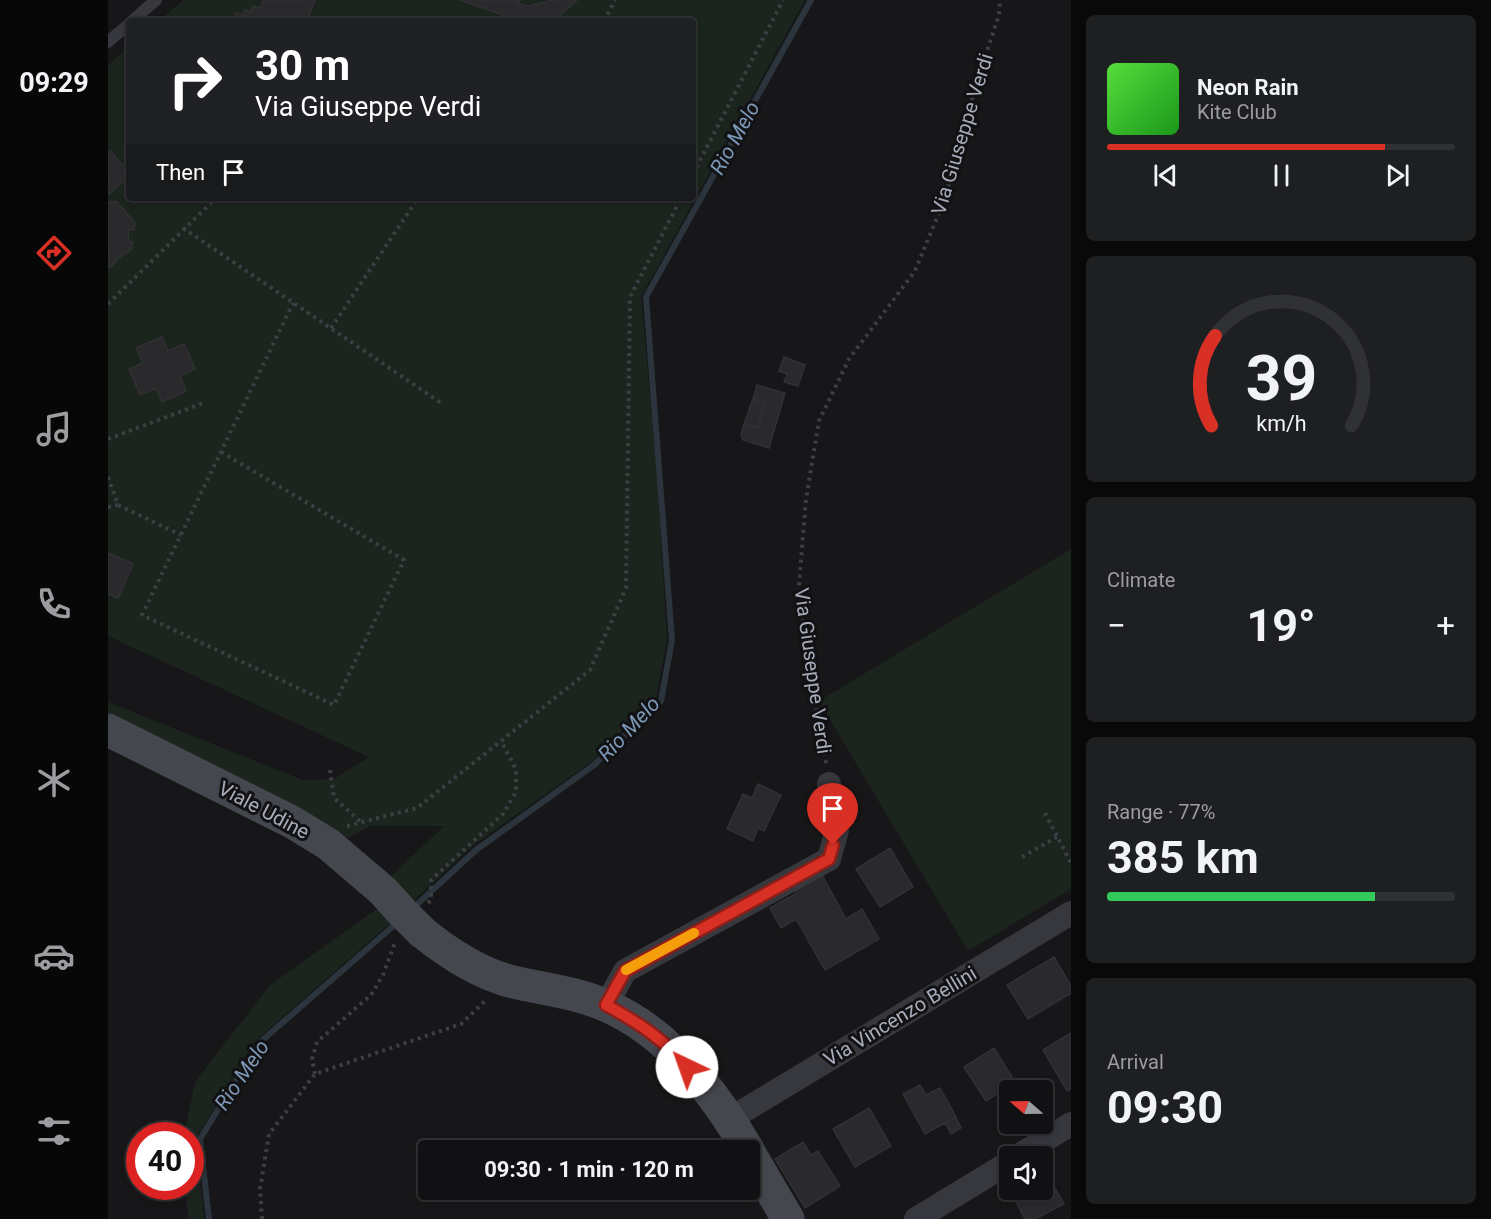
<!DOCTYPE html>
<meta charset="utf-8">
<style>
:root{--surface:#111113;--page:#1e1f21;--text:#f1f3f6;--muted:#9c9da0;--line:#303133;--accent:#d93025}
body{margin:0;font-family:Roboto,sans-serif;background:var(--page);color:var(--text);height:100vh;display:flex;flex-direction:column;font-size:22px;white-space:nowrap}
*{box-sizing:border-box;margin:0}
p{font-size:20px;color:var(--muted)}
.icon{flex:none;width:33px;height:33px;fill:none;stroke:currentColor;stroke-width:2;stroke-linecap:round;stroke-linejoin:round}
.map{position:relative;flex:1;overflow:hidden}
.details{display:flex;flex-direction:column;gap:15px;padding:15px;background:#09090a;width:420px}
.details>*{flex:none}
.hud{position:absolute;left:18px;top:18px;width:570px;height:183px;border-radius:6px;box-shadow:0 3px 9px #0003,0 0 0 2px var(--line);background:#202124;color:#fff;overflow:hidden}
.needle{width:39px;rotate:290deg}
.buttons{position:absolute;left:891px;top:1080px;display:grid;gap:12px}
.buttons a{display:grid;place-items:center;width:54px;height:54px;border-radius:6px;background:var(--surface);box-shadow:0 3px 9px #0003,0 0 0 2px var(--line);font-size:30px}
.speed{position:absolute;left:18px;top:1122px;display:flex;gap:12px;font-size:30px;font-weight:700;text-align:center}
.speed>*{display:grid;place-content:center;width:78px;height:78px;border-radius:50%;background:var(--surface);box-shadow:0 3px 9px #0003,0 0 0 2px var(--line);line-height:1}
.speed .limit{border:9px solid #d22;background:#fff;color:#111}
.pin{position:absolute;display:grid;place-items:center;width:51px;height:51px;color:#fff;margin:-62px -26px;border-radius:50% 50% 50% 0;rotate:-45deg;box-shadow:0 0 6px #0007}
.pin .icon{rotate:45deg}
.me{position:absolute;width:66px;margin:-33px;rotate:318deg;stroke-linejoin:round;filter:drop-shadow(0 0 4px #0008)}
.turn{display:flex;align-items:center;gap:21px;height:126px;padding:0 30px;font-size:27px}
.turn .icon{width:78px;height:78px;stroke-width:2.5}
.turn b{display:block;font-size:42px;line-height:51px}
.then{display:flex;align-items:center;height:57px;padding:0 30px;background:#0003;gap:12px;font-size:22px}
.big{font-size:45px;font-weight:700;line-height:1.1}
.details .widget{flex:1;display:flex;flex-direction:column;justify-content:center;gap:9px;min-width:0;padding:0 21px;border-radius:9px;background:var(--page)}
.details .dial{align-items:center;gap:0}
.dial svg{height:156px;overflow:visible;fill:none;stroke:var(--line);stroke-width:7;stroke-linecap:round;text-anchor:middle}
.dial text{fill:var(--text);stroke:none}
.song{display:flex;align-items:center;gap:18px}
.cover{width:72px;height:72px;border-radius:9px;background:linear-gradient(135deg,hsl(110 70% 55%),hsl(120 70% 35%))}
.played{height:6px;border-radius:3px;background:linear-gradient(90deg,var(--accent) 80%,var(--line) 80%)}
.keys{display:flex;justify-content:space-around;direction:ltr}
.heat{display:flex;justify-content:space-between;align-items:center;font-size:33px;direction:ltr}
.charge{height:9px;border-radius:4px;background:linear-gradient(90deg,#34c759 77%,var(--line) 0)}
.trip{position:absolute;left:310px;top:1140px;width:342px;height:60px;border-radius:6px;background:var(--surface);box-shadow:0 3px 9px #0003,0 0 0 2px var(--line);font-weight:700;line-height:60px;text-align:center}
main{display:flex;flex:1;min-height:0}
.menu{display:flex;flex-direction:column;width:108px;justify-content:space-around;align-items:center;background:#070708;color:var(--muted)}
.menu .icon{width:42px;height:42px}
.menu .current{color:var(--accent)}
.menu b{font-size:27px;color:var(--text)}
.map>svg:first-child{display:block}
</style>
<main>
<nav class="menu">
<b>09:29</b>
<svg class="icon current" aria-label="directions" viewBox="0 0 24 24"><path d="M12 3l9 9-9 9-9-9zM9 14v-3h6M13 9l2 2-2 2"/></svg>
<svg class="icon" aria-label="music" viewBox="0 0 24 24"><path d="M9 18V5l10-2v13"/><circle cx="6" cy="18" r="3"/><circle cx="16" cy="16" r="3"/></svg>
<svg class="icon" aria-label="phone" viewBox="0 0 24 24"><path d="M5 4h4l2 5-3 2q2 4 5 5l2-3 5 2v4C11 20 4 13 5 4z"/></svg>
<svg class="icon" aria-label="climate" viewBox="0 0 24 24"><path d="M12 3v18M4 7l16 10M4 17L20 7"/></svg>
<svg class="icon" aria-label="car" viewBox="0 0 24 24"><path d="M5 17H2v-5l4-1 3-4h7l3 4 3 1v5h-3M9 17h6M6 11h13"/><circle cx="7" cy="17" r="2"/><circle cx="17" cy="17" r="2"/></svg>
<svg class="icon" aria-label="filters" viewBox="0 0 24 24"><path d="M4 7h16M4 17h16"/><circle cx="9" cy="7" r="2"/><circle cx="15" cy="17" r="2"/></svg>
</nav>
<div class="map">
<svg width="963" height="1219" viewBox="0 0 963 1219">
<rect width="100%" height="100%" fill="#171719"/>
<path fill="#1c241e" d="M75,0H697L533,297L548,462L559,639L548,698L483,762L364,846L303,903L280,879L336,826H262L237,840L0,716V702L195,780L226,779L261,757L0,636V65L21,47V198H585V21H51Z
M963,549V889L860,951L711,701Z
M273,906L287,919L147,1041L88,1138L96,1219H81L76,1187L82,1186V1136H76L87,1082L162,985Z"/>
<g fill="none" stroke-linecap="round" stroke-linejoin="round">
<path stroke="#2c353e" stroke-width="6" d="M304,909L368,850L486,765L553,701L564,640L538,297L703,0
M101,1219L92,1139L150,1044L290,922"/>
</g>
<path fill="#2a2a2d" stroke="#313135" stroke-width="1.5" d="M155,0H207L199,21H126L128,13L135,15L137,10L143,12L145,6L153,8Z
M352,0H412L410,4L421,6L445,0H469L452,15L437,21H411Z
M2,151L21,172V176L1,194L0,154Z
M0,202H9L27,223L26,230H21L20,241L25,242L23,250L7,260L8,262L1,268Z
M54,337L60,351L76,344L87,369L72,376L78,391L54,402L48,388L32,395L21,369L35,363L28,348Z
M676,357L697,365L690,386L676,382L679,374L671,371Z
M649,385L677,393L661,448L635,440L633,435L635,427L639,425L650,428L657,402L645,399Z
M645,399L657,402L650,428L639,425L635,427Z
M0,553L25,564L10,598L0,594Z
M650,784L673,795L656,831L650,828L645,841L619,829L635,794L644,798Z
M782,848L805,887L772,907L748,869Z
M712,871L738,919L754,909L771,939L717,970L688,919L673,928L662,908L689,893L685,886Z
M946,957L963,986V993L920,1019L899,985Z
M963,1033V1089L959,1091L935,1050Z
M886,1048L907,1082L878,1101L856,1067Z
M812,1085L818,1095L832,1088L848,1117L817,1134L795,1094Z
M761,1108L783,1146L747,1167L725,1129Z
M848,1117L853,1128L843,1134L837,1123Z
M695,1142L703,1155L710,1151L732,1186L697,1208L667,1159Z
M937,1170L956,1204L927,1219H917L902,1190H934V1171Z"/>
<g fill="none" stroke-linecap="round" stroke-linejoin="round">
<path stroke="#3d3f45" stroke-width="4" stroke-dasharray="3 4.5" stroke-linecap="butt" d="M496,21L507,0
M585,174L675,0
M434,198L440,202
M75,228L333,403
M0,304L108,198
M223,328L310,198
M0,439L98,402
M113,452L296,560L226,705L34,615L185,303
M0,477L10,505L73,535
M0,507L10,505
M718,763L700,662L691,585L698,499L711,421L741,359L807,271L838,196L868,84L891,15L892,0
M222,770L226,798L253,822
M937,813L963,863
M239,826L309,808L482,670L518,588L522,297L573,198
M914,857L949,837
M320,903L323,900V880L395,814L408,792V769L393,741
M207,1074L204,1059L209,1042L263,995L275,975L288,940
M154,1219L152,1189L161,1134L207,1074L353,1024L377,1001"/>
<path stroke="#37383e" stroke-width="12" d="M24,21L48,0
M0,42L21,24"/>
<path stroke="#37383e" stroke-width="24" d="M498,1005L517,971L721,859L729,830L721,784
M622,1119L963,913
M910,1156L963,1124
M808,1219L902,1162"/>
<path stroke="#45474e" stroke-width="33" d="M0,730L184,822L220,844L274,890L296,914
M314,932C340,953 369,972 401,981C434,989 468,992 499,1006C561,1033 607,1093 640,1150
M642,1154L680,1219"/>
<path stroke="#45474e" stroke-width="33" d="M296,914L314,932"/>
</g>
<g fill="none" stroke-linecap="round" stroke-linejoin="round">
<defs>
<path id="route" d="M579,1067C556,1039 529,1022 498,1005L517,971L721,859L725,845"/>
</defs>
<use href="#route" stroke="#8d1f18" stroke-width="15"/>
<use href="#route" stroke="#d93025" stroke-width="10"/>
<path stroke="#f59e0b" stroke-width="10" d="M518,970L586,933"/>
</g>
<g text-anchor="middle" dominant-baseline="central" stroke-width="6" stroke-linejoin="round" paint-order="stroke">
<g font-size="20" fill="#a8acba" stroke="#121214">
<text transform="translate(854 134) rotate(-73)">Via Giuseppe Verdi</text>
<text transform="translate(705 671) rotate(82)">Via Giuseppe Verdi</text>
<text transform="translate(156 810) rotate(28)">Viale Udine</text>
<text transform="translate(792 1016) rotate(-31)">Via Vincenzo Bellini</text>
</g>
<g font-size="21" font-style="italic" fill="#7d98b7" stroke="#121214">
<text transform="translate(627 138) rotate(-61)">Rio Melo</text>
<text transform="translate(521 729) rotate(-47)">Rio Melo</text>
<text transform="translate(134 1075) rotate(-56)">Rio Melo</text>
</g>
</g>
</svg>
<div class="buttons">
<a><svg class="needle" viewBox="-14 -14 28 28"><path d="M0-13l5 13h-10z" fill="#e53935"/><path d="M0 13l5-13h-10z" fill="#9c9da0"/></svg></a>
<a><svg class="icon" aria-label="sound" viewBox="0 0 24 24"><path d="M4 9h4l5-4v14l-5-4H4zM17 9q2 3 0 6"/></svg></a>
</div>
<div class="speed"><div class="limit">40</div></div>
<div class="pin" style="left:725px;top:845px;background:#d93025"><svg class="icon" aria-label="arrive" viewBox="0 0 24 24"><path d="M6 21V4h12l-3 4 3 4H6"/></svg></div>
<svg class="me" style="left:579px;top:1067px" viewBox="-20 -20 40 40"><circle r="19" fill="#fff"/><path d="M0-13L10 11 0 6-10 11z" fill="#d93025"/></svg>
<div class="trip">09:30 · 1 min · 120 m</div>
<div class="hud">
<div class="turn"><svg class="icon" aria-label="right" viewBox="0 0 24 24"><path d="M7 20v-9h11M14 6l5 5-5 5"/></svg><div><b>30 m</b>Via Giuseppe Verdi</div></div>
<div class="then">Then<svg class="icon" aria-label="arrive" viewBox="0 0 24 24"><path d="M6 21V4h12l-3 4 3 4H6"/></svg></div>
</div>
</div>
<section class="details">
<div class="widget">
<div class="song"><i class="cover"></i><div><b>Neon Rain</b><p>Kite Club</p></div></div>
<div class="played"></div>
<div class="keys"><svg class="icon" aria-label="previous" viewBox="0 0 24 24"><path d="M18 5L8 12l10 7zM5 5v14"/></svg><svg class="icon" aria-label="pause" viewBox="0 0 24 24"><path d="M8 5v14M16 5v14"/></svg><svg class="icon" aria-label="next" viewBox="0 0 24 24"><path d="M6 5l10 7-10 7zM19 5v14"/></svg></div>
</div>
<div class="widget dial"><svg viewBox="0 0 100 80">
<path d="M14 69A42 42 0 1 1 86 69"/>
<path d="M14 69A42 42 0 0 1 16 23" stroke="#d93025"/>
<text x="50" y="56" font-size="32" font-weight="700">39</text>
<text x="50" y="72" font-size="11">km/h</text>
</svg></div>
<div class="widget"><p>Climate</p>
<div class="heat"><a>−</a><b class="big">19°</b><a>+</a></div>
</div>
<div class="widget"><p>Range · 77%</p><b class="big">385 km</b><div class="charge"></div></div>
<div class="widget"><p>Arrival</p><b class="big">09:30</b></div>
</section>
</main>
